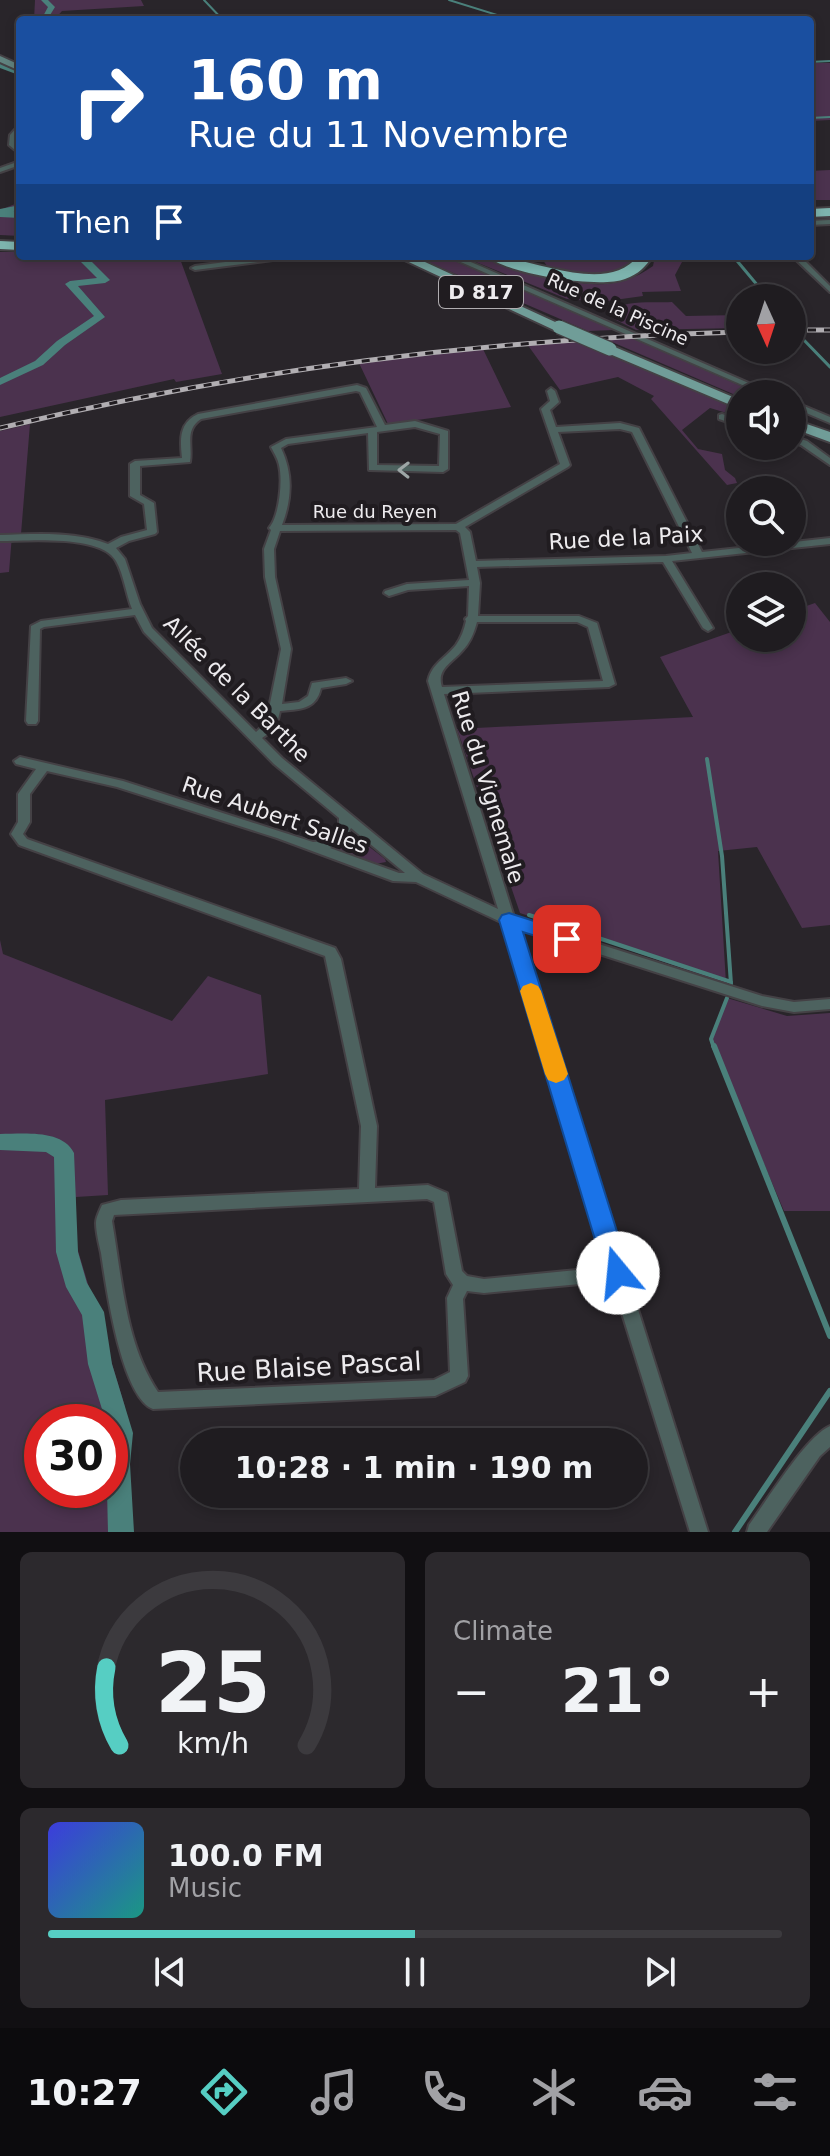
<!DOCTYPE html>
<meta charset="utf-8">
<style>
:root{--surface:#1f1c20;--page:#2c292d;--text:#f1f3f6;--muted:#a1a1a5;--line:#3c3a3e;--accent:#56cec3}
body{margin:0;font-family:"DejaVu Sans",sans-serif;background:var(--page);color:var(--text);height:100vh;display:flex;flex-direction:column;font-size:30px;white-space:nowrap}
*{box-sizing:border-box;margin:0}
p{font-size:26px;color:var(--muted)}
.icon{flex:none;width:44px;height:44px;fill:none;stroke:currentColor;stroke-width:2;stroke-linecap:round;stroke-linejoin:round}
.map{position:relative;height:1532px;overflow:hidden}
.panel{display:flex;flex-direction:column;gap:20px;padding:20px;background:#110f12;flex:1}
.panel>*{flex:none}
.banner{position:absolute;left:16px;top:16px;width:798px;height:244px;border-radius:8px;box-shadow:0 4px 12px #0003,0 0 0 2px var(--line);background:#1a4fa0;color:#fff;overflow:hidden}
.needle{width:52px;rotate:177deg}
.fabs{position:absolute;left:726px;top:284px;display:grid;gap:16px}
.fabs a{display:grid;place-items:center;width:80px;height:80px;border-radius:50%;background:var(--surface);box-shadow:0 4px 12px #0003,0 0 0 2px var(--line);font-size:40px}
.speed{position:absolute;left:24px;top:1404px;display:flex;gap:16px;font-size:40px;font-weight:700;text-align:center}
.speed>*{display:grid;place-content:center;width:104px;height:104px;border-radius:50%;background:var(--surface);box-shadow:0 4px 12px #0003,0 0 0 2px var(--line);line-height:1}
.speed .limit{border:12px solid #d22;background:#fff;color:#111}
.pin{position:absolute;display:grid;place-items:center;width:68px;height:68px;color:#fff;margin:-34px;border-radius:16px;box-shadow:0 4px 12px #0006}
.me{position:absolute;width:88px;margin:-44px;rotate:343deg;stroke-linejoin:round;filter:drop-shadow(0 0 6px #0008)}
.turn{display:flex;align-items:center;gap:28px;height:168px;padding:0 40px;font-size:36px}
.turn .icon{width:104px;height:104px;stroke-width:2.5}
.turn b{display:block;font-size:56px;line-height:68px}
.then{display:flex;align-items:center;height:76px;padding:0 40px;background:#0003;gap:16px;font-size:30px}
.big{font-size:60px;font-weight:700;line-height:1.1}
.panel .tile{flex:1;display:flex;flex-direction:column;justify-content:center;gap:12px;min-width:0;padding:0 28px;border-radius:12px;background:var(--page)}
.panel .dial{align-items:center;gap:0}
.dial svg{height:208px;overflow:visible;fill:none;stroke:var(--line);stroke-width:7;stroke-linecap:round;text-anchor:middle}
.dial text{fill:var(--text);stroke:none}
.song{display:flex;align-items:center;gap:24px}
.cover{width:96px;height:96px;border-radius:12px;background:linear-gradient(135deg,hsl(240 70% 55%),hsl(170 70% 35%))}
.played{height:8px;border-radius:4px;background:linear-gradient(90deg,var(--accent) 50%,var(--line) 50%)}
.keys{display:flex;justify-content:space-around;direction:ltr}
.heat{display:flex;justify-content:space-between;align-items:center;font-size:44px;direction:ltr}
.panel .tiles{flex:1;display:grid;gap:20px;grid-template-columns:1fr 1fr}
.tile:last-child{grid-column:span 2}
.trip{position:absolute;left:180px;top:1428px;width:468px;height:80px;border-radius:40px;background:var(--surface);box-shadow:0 4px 12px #0003,0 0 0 2px var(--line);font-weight:700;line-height:80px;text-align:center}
.tabs{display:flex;height:128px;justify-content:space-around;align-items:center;background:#0c0b0d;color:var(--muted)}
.tabs .icon{width:56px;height:56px}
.tabs .active{color:var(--accent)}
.tabs b{font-size:36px;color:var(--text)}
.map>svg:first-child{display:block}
</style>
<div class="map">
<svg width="830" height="1532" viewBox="0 0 830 1532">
<rect width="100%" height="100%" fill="#29252a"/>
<path fill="#4b324e" d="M35,0H141L144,6L62,11L54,20H34Z
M810,63H830V120L810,121Z
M830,170V200H810V171Z
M20,202V236L0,235V210Z
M0,252H20V256H179L222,374L176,382L174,379L0,417Z
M414,256H443L614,330L588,331Z
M461,256C525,256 591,312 653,266L655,256H737L682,262L675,275L681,291L642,292L643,296L600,302L567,299Z
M540,256H637C624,284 571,275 547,266Z
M672,302L686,316L740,315V328L636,330L614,319L610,312C623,299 654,303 672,302Z
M632,338L759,394H740V397L605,339Z
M579,341L740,410V417L710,408L682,430L698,449L722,454L725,470L735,478L737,483L727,485L651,399L654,396L618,377L560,390L527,344Z
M483,349L511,407L388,424L359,363Z
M30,424L21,534L12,535L9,572L0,573V431Z
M815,603L830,622V925L802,928L757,847L718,851L726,983L520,913L457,729L693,717L660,657L740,629V638H792V611Z
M354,835L385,859L386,862L375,864L335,850Z
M0,940L3,954L172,1021L208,976L261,995L268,1074L105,1100L108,1195L76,1197V1244L125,1407L110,1425V1422H42V1490H110V1468L112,1532H0Z
M727,998L787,1016L830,1013V1211H784L711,1039Z"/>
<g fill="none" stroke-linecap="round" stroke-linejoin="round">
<path stroke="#4a807b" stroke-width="2" d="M204,0L223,20
M449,0L513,20
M810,62L830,61
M810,118L830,117"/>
<path stroke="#4a807b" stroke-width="3" d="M733,256L768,298
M792,324L794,327
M800,336L830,367"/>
<path stroke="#4a807b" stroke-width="4" d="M707,759L722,856L731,984
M529,915L731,982
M714,1048L711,1039L727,998"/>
<path stroke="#4a807b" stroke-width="6" d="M714,1046L830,1336
M735,1532L830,1391"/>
<path fill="#4a807b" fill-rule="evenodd" d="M41,0H48L55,7L47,20H41L48,7Z
M0,63L19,70L20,72L16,74L0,68Z
M20,205V211L13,212H20V218L0,217V209Z
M75,256H86L110,280L105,283L78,286L105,317L65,345L43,365L0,385V378L35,361L57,341L94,316L65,284L70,281L97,278Z
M0,1134C23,1134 62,1129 74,1153L78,1252L87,1283L104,1312L112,1364L133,1433L130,1464L134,1532H108L107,1490H110V1422H106L88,1364L82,1315L66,1287L56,1252L54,1157L46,1152L0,1150Z"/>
<defs>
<path id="street" d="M20,124L15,145L20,149V154L9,145L10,135Z
M20,161V165L0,172V168Z
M830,220V224L810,225V221Z
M271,256H292L288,258L195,270L191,268L195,266Z
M447,256H457L774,394H763Z
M792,256H800L830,286V292Z
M357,385L366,388L385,425L415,421L448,431V469L443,472L369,470L368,433L288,444L281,448C293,473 292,499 282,525L456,524L560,464L541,409L550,401L547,391L551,388L555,391L559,402L550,410L556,427L620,423L639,428L702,552L830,538V544L672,561L713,628L708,631L703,628L663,562L477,567L480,583L478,616H579L597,623L615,684L609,687L444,694L514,917L762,996L794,1002L830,999V1009L794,1012L762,1006L518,928L708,1532H690L612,1281L484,1293L467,1291L463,1299L468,1376L465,1382L435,1396L153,1409C121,1397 106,1286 101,1253C99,1244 96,1232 96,1223C96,1217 100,1210 102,1205L121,1200L359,1189L361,1126L325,956L19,845L11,834L18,822V794L36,769L16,764L14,761L20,757L123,781L313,842C324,842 331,837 339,829V818L274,764L144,632L135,615L44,627L40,629L38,721L36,724H28L26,721L31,626L41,621L132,609C126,594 124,575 116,561C101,534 27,541 0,541V535C35,534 75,531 108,544L121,537L147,530L144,504L130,496V464L135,461L182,458C180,439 179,423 198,414ZM356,391L360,392L377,427L286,439L271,447C274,453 278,459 279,465C283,481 279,517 269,528L271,530L264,549L265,577L281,649L266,723L256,732L152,628L140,604L125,559L116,548L129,541L155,534L157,532L154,503L140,495V466L190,462C193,446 184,430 201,419ZM415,427L440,434L439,466L377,465V432ZM620,429L632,432L692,553L666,556L476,561L470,532L465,527L568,467L570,465L558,432ZM456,530L460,533L469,580L407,584L385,591L384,593L389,596L408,590L469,586L468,616L465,619L466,621C464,630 461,638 456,645C445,659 432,663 428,681L498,909L423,874L282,758L262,738L276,728L280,711C300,709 316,710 321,688L346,684L352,681L346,678L312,683L308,696L299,702L282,704L291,649L275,577L274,549L280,531ZM477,622H577L588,627L603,681L442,687C436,669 452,663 462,651C470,643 474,633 477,622ZM47,771L117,787L277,838L393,881L416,882L503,923L608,1267L484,1279L467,1276L462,1271L447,1193L428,1185L375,1188L377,1126L341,959L335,948L27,839L23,834L30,822V794ZM351,828L405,873H399L330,848L343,840ZM427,1199L434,1202L446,1274L453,1285L447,1298L450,1372L434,1380L158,1392C125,1343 122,1278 112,1221L114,1215Z
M792,401L830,417V423L792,407Z
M722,414L740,420V426L719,419V415Z
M792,436L807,441L830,458V465L801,445L792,442Z
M830,1426V1447L820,1456L767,1532H747L749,1525C766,1502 806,1436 830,1426Z"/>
<path id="secondary" d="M0,56L20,65V71L0,62Z"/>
<path id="primary" d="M396,256H412L566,327L554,330Z
M610,345L740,400V409L605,352L603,349Z
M792,419L830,432V442L792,428Z"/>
<path id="highway" d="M830,208V216L810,217V209Z
M0,241L20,242V250L0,249Z
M487,256C530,256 606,297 638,256H653C645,267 639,274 625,279C599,289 507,274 487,256Z"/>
</defs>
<use href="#street" stroke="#444145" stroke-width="4"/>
<use href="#secondary" stroke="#444145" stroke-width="4"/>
<use href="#primary" stroke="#444145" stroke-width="4"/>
<use href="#highway" stroke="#444145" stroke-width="4"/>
<use href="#street" fill="#4d625f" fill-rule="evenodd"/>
<use href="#secondary" fill="#61837f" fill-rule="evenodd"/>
<use href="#primary" fill="#709d98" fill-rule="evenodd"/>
<use href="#highway" fill="#7db4ae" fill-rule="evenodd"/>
<defs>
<path id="rail" d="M792,330H830
M0,428C248,369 485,339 740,332"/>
</defs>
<use href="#rail" stroke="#b1aeb2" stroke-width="5"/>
<use href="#rail" stroke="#201c20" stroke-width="3" stroke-dasharray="8" stroke-linecap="butt"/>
<defs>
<path id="primary-bridge" d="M559,327L610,349"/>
</defs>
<use href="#primary-bridge" stroke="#444145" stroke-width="16" stroke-linecap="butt"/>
<use href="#primary-bridge" stroke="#709d98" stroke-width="13"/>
</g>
<defs><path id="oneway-chevron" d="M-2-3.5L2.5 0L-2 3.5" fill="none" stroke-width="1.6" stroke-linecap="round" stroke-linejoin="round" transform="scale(2)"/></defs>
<use stroke="#9da6a6" href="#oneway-chevron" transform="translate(404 470) rotate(-179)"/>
<path fill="#1a73e8" stroke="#114b97" stroke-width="2" d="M509,913L575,934L578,939L575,944L567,946L523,932L630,1273L627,1281L618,1285L609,1281L605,1273L499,920L502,915Z"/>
<path fill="#f59e0b" d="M531,983L538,986L541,991L568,1074L564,1080L556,1083L548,1080L545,1074L520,991L523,986Z"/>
<g text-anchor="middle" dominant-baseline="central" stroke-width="8" stroke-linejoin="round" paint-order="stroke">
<g font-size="18" fill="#edebee" stroke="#201c20">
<text transform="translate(618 309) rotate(24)">Rue de la Piscine</text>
<text x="375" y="511">Rue du Reyen</text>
</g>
<rect fill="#201c20" stroke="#b0adb0" stroke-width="2" x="439" y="276" width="84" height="32" rx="6"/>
<g font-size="20" font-weight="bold" fill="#edebee">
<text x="481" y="292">D 817</text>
</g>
<g font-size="22" fill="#edebee" stroke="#201c20">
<text transform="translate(626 538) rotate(-3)">Rue de la Paix</text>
<text transform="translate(237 689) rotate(45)">Allée de la Barthe</text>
<text transform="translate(488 787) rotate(73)">Rue du Vignemale</text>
<text transform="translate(275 815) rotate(19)">Rue Aubert Salles</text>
</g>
<g font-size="26" fill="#edebee" stroke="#201c20">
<text transform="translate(309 1367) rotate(-3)">Rue Blaise Pascal</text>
</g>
</g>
</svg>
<div class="fabs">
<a><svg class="needle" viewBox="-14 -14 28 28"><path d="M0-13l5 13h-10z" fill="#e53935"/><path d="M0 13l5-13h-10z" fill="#a1a1a5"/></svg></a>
<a><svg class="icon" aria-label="sound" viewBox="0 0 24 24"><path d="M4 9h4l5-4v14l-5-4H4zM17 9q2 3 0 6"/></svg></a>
<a><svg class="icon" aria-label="search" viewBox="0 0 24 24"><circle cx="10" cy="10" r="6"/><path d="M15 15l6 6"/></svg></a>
<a><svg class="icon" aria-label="layers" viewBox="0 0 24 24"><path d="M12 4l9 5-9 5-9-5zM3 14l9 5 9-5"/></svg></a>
</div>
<div class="speed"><div class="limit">30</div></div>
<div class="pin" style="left:567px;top:939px;background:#d93025"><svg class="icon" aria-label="arrive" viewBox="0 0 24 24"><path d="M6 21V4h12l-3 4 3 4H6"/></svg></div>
<svg class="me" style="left:618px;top:1273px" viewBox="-20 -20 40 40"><circle r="19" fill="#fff"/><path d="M0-13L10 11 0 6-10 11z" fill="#1a73e8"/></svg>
<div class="trip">10:28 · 1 min · 190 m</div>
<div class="banner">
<div class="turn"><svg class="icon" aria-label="right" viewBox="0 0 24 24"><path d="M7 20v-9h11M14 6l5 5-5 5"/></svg><div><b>160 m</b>Rue du 11 Novembre</div></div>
<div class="then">Then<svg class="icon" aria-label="arrive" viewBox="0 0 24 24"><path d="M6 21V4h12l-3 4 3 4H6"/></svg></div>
</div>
</div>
<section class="panel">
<div class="tiles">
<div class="tile dial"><svg viewBox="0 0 100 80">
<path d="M14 69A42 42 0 1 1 86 69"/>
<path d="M14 69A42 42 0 0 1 9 39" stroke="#56cec3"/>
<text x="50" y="56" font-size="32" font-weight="700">25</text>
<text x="50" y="72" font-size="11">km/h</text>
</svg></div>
<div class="tile"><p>Climate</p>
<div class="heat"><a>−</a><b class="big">21°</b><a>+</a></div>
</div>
<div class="tile">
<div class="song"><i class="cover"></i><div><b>100.0 FM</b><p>Music</p></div></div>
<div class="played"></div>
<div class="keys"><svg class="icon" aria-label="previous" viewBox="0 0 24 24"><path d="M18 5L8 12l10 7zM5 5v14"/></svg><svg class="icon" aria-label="pause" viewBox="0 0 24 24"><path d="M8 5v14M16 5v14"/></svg><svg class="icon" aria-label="next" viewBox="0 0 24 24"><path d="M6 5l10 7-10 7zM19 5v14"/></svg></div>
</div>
</div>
</section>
<nav class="tabs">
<b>10:27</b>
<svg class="icon active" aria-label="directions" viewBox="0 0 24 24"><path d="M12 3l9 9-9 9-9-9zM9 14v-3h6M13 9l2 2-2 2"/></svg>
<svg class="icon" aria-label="music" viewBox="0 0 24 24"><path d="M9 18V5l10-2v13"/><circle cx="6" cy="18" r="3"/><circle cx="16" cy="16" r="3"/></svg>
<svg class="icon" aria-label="phone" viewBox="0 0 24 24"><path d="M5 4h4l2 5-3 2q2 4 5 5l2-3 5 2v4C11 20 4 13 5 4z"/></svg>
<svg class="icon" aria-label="climate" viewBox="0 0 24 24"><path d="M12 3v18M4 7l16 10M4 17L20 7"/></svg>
<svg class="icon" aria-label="car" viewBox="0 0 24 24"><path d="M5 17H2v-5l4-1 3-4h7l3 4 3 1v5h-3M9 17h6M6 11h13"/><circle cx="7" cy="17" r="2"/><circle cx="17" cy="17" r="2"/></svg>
<svg class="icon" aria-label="filters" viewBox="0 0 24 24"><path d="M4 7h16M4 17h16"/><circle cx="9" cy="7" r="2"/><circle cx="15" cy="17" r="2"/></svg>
</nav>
